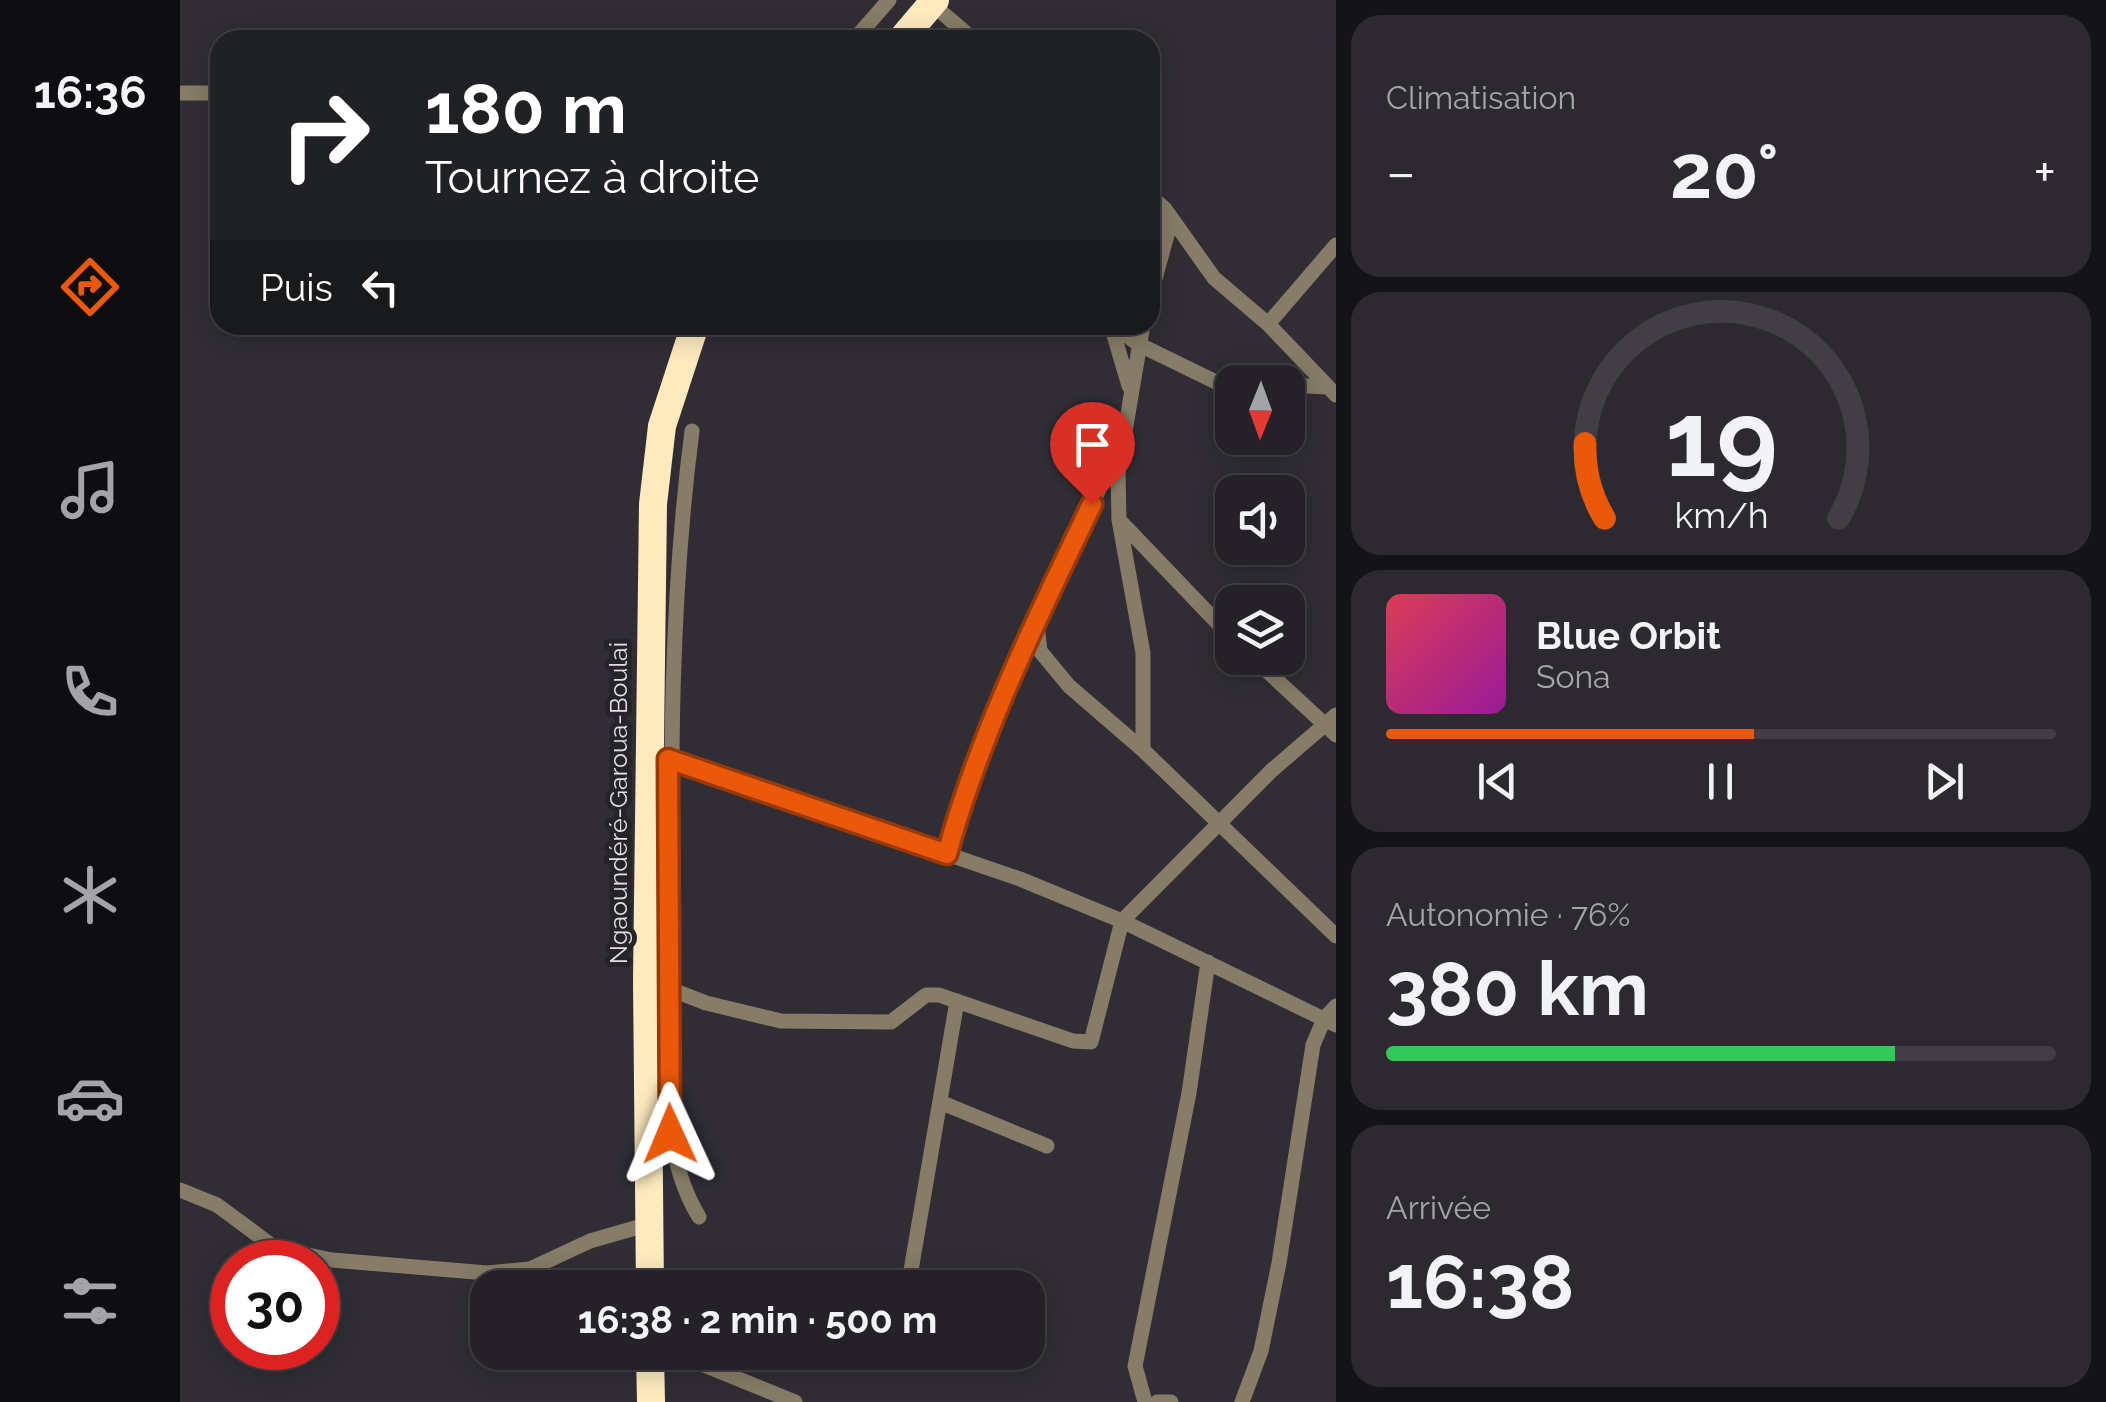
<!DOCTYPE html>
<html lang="fr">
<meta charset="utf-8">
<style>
:root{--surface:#242228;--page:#2c2a30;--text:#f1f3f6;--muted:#a3a4a8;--line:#413f45;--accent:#ea580c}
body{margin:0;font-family:Raleway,sans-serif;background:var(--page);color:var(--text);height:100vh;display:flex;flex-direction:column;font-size:38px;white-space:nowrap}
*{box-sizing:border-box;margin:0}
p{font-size:32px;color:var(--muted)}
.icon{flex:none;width:55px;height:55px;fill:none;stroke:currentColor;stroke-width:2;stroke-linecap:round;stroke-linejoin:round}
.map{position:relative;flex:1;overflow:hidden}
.side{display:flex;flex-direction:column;gap:15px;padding:15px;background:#141316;width:770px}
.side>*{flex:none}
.hud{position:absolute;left:30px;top:30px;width:950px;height:305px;border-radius:30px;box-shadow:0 5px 25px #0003,0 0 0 2px var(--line);background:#202124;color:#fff;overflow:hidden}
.needle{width:65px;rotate:181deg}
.fabs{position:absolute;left:1035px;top:365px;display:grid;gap:20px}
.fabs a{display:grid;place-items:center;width:90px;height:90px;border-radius:20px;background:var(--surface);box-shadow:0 5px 25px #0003,0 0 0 2px var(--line);font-size:50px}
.speed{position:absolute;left:30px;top:1240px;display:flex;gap:20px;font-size:50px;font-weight:700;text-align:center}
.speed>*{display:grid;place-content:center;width:130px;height:130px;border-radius:50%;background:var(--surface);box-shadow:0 5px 25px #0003,0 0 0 2px var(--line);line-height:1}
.speed .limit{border:15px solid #d22;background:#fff;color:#111}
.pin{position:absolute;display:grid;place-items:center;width:85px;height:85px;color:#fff;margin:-102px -42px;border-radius:50% 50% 50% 0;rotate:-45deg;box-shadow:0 0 10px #0007}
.pin .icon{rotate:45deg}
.me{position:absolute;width:110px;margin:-55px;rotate:359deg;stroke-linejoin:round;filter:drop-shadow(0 0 8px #0008)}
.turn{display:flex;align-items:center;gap:35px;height:210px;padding:0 50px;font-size:45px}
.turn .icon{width:130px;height:130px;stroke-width:2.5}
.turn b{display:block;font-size:70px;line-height:85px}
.then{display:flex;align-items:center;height:95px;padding:0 50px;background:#0003;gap:20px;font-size:38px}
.big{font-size:75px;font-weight:700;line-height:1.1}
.side .tile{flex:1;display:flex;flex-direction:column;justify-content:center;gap:15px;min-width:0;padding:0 35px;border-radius:30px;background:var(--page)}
.side .dial{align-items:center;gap:0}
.dial svg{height:260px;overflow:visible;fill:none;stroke:var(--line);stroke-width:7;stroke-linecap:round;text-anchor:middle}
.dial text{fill:var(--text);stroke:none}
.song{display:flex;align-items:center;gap:30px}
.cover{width:120px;height:120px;border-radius:15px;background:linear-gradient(135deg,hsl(350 70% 55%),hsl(300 70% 35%))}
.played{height:10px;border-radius:5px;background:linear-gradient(90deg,var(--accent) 55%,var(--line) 55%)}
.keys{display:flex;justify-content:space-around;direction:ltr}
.heat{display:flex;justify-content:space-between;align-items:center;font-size:55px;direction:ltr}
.charge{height:15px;border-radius:8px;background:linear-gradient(90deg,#34c759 76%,var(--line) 0)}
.trip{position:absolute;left:290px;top:1270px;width:575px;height:100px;border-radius:30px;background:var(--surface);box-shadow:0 5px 25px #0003,0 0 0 2px var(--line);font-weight:700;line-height:100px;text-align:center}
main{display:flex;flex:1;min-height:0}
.dock{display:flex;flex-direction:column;width:180px;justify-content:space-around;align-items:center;background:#0e0e10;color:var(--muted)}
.dock .icon{width:70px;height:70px}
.dock .current{color:var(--accent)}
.dock b{font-size:45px;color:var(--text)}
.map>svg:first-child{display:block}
</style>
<main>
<nav class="dock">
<b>16:36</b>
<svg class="icon current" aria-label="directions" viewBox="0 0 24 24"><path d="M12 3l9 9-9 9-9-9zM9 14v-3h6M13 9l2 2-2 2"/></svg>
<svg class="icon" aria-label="music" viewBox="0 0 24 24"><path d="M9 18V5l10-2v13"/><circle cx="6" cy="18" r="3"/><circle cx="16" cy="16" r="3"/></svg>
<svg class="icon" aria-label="phone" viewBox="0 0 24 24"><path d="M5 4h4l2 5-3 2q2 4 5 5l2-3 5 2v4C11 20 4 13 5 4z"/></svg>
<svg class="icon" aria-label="climate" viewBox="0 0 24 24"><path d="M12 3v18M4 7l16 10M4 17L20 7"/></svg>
<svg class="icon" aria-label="car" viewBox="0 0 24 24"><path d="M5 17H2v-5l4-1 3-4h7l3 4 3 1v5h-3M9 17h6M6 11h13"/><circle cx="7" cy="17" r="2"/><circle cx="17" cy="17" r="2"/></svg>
<svg class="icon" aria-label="filters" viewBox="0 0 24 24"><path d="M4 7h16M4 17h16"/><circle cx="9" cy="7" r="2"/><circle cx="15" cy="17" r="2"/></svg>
</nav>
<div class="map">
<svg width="1156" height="1402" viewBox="0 0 1156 1402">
<rect width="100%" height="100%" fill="#302d35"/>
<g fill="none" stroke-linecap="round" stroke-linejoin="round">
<path stroke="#867c67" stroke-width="15" d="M752,4L794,40
M674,40L709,0
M0,93H40
M970,196L985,209L1034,278L1088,324L1156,395
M970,297L987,235L985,209
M1088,324L1156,245
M931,325L949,386
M934,325L958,344L1040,384H1052
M1108,385L1147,387
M512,431C489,608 491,779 492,956C493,1043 472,1139 519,1217
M939,520L1052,638
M857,626L860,651L889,686L963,750L1156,936
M1073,658L1156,735
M963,750V653L939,520L938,473L963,325
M489,759L840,879L942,921L1156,1025
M767,854C805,713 881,569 944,438
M467,980L526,1003L601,1021L711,1022L746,995H759L893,1041L911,1042L942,921L1091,771L1156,715
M760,1102L867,1146
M0,1190L37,1205L95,1248L152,1260L307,1273L350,1269L410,1241L469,1224
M728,1288L777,1001
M492,1352L615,1402
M965,1402L955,1366L1009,1093L1028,962
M977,1402H991
M1062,1402L1081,1351L1099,1263L1133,1045L1144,1019L1156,1006"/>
<path stroke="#fdeabf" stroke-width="28" d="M721,40L755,0
M470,1288L467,980L473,504L482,426L515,325
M470,1352L471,1402"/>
</g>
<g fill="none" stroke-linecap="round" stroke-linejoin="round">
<defs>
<path id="route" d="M490,1134L488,759L767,854C800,733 858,616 912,504"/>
</defs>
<use href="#route" stroke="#983908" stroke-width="25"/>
<use href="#route" stroke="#ea580c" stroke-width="18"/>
</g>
<g text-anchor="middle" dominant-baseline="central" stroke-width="10" stroke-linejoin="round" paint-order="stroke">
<g font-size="25" fill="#e1dfe4" stroke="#26232b">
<text transform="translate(438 803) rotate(-90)">Ngaoundéré-Garoua-Boulai</text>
</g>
</g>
</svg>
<div class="fabs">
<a><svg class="needle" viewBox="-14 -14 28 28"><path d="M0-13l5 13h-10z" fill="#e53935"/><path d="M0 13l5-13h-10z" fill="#a3a4a8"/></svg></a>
<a><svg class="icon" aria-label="sound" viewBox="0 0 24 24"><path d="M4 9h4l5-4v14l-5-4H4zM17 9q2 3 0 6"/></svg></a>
<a><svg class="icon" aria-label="layers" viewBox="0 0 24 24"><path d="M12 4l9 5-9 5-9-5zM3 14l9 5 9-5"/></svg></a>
</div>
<div class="speed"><div class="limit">30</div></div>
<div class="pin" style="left:912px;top:504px;background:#d93025"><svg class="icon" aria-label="arrive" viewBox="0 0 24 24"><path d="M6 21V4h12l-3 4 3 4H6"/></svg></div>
<svg class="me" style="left:490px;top:1134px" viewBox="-20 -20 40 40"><path d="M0-17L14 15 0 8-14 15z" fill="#ea580c" stroke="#fff" stroke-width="4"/></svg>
<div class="trip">16:38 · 2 min · 500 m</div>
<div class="hud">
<div class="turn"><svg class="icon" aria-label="right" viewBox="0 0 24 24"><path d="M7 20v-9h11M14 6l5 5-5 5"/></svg><div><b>180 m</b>Tournez à droite</div></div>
<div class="then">Puis<svg class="icon" aria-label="left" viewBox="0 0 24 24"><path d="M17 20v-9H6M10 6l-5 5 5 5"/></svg></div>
</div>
</div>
<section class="side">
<div class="tile"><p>Climatisation</p>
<div class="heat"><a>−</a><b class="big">20°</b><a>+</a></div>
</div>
<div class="tile dial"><svg viewBox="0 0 100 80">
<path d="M14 69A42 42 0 1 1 86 69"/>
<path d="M14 69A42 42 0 0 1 8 46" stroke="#ea580c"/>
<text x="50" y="56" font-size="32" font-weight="700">19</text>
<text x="50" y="72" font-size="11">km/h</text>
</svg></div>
<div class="tile">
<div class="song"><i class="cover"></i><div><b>Blue Orbit</b><p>Sona</p></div></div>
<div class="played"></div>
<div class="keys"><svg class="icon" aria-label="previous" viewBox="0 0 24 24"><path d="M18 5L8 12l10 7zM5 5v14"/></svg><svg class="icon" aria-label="pause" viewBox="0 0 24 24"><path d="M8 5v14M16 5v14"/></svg><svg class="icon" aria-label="next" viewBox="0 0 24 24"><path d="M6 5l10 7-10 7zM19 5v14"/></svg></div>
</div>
<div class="tile"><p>Autonomie · 76%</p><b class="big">380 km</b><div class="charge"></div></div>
<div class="tile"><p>Arrivée</p><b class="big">16:38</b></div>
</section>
</main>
